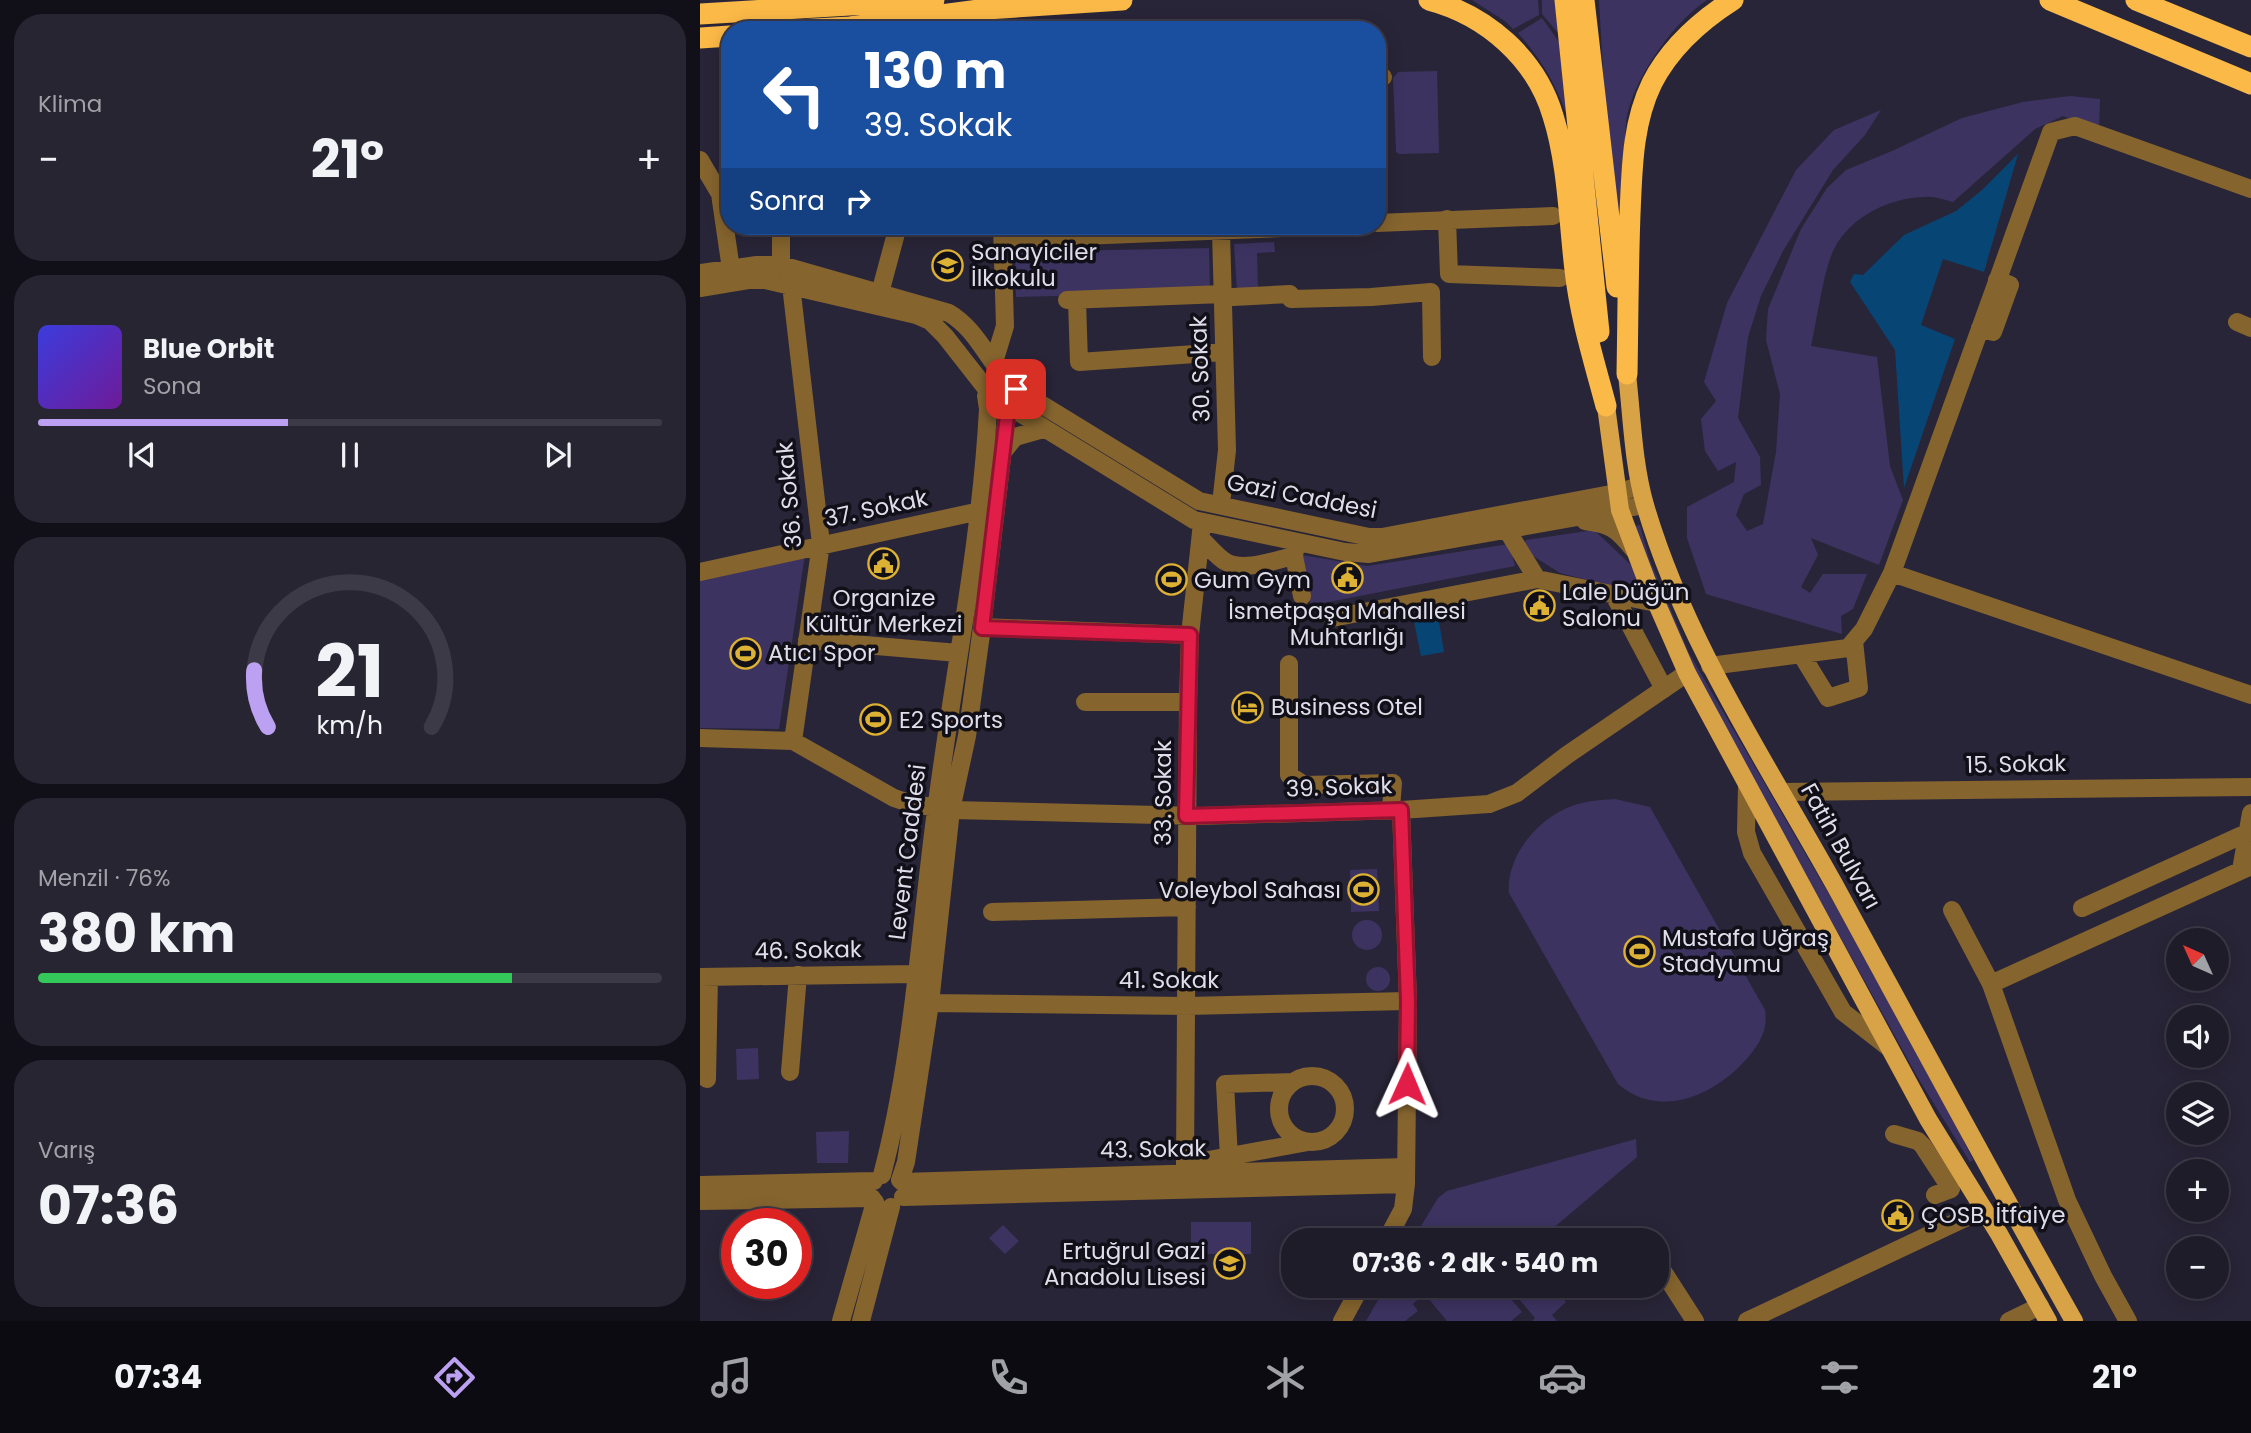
<!DOCTYPE html>
<html lang="tr">
<meta charset="utf-8">
<style>
:root{--surface:#1f1c2a;--page:#272532;--text:#f1f3f6;--muted:#a1a1a8;--line:#3c3a47;--accent:#bca0f2}
body{margin:0;font-family:Poppins,sans-serif;background:var(--page);color:var(--text);height:100vh;display:flex;flex-direction:column;font-size:26px;white-space:nowrap}
*{box-sizing:border-box;margin:0}
p{font-size:23px;color:var(--muted)}
.icon{flex:none;width:38px;height:38px;fill:none;stroke:currentColor;stroke-width:2;stroke-linecap:round;stroke-linejoin:round}
.map{position:relative;flex:1;overflow:hidden}
.details{display:flex;flex-direction:column;gap:14px;padding:14px;background:#110f17;width:700px}
.details>*{flex:none}
.banner{position:absolute;left:21px;top:21px;width:665px;height:214px;border-radius:28px;box-shadow:0 4px 18px #0003,0 0 0 2px var(--line);background:#1a4fa0;color:#fff;overflow:hidden}
.needle{width:46px;rotate:315deg}
.controls{position:absolute;left:1466px;top:928px;display:grid;gap:14px}
.controls a{display:grid;place-items:center;width:63px;height:63px;border-radius:50%;background:var(--surface);box-shadow:0 4px 18px #0003,0 0 0 2px var(--line);font-size:35px}
.speed{position:absolute;left:21px;top:1208px;display:flex;gap:14px;font-size:35px;font-weight:700;text-align:center}
.speed>*{display:grid;place-content:center;width:91px;height:91px;border-radius:50%;background:var(--surface);box-shadow:0 4px 18px #0003,0 0 0 2px var(--line);line-height:1}
.speed .limit{border:10px solid #d22;background:#fff;color:#111}
.pin{position:absolute;display:grid;place-items:center;width:60px;height:60px;color:#fff;margin:-30px;border-radius:14px;box-shadow:0 4px 10px #0006}
.me{position:absolute;width:77px;margin:-38px;rotate:1deg;stroke-linejoin:round;filter:drop-shadow(0 0 5px #0008)}
.turn{display:flex;align-items:center;gap:24px;height:147px;padding:0 28px;font-size:32px}
.turn .icon{width:91px;height:91px;stroke-width:2.5}
.turn b{display:block;font-size:49px;line-height:60px}
.then{display:flex;align-items:center;height:66px;padding:0 28px;background:#0003;gap:14px;font-size:26px}
.big{font-size:52px;font-weight:700;line-height:1.1}
.details .tile{flex:1;display:flex;flex-direction:column;justify-content:center;gap:10px;min-width:0;padding:0 24px;border-radius:28px;background:var(--page)}
.details .dial{align-items:center;gap:0}
.dial svg{height:182px;overflow:visible;fill:none;stroke:var(--line);stroke-width:7;stroke-linecap:round;text-anchor:middle}
.dial text{fill:var(--text);stroke:none}
.song{display:flex;align-items:center;gap:21px}
.cover{width:84px;height:84px;border-radius:10px;background:linear-gradient(135deg,hsl(240 70% 55%),hsl(280 70% 35%))}
.played{height:7px;border-radius:4px;background:linear-gradient(90deg,var(--accent) 40%,var(--line) 40%)}
.keys{display:flex;justify-content:space-around;direction:ltr}
.heat{display:flex;justify-content:space-between;align-items:center;font-size:38px;direction:ltr}
.charge{height:10px;border-radius:5px;background:linear-gradient(90deg,#34c759 76%,var(--line) 0)}
.trip{position:absolute;left:581px;top:1228px;width:388px;height:70px;border-radius:28px;background:var(--surface);box-shadow:0 4px 18px #0003,0 0 0 2px var(--line);font-weight:700;line-height:70px;text-align:center}
.tabs{display:flex;height:112px;justify-content:space-around;align-items:center;background:#0c0b11;color:var(--muted)}
.tabs .icon{width:49px;height:49px}
.tabs .current{color:var(--accent)}
.tabs b{font-size:32px;color:var(--text)}
main{display:flex;flex:1;min-height:0}
.map>svg:first-child{display:block}
</style>
<main>
<section class="details">
<div class="tile"><p>Klima</p>
<div class="heat"><a>−</a><b class="big">21°</b><a>+</a></div>
</div>
<div class="tile">
<div class="song"><i class="cover"></i><div><b>Blue Orbit</b><p>Sona</p></div></div>
<div class="played"></div>
<div class="keys"><svg class="icon" aria-label="previous" viewBox="0 0 24 24"><path d="M18 5L8 12l10 7zM5 5v14"/></svg><svg class="icon" aria-label="pause" viewBox="0 0 24 24"><path d="M8 5v14M16 5v14"/></svg><svg class="icon" aria-label="next" viewBox="0 0 24 24"><path d="M6 5l10 7-10 7zM19 5v14"/></svg></div>
</div>
<div class="tile dial"><svg viewBox="0 0 100 80">
<path d="M14 69A42 42 0 1 1 86 69"/>
<path d="M14 69A42 42 0 0 1 8 44" stroke="#bca0f2"/>
<text x="50" y="56" font-size="32" font-weight="700">21</text>
<text x="50" y="72" font-size="11">km/h</text>
</svg></div>
<div class="tile"><p>Menzil · 76%</p><b class="big">380 km</b><div class="charge"></div></div>
<div class="tile"><p>Varış</p><b class="big">07:36</b></div>
</section>
<div class="map">
<svg width="1551" height="1321" viewBox="0 0 1551 1321">
<rect width="100%" height="100%" fill="#292538"/>
<path fill="#3d3361" d="M772,0H838L839,15L813,29L805,21Z
M842,0H855L859,34L842,14Z
M899,0H1007C973,22 930,83 926,124C922,165 924,208 923,249L906,120Z
M842,18L859,42L868,118C855,83 843,61 818,33Z
M737,71L739,153L699,154L696,152L693,78L698,72Z
M1370,96L1400,99L1399,129L1363,116L1335,129L1253,202C1244,200 1235,196 1226,197C1188,197 1145,219 1131,256C1122,280 1117,320 1111,346L1177,357L1190,466L1203,500L1179,565L1111,538L1118,555L1101,587L1110,593L1123,574H1167L1153,609L1141,616L1142,634L1006,594L987,538V507L1034,482L1036,462L1018,471L1005,451L1001,419L1016,401L1004,382L1027,303L1096,170L1134,130L1181,110L1165,135L1133,170L1083,251L1061,296L1048,337L1038,418L1060,457L1061,485L1044,494L1036,515L1047,531L1063,524L1076,452L1080,394L1066,340L1068,309L1101,229L1127,188L1146,170L1192,151L1262,118L1323,102Z
M574,242L575,252L557,253L558,290L537,291L534,244Z
M509,248L510,292L316,297L315,252Z
M940,525L949,558L989,653L1222,1055L1273,1160L1270,1162L1218,1078L985,655L976,636L935,526Z
M894,530L932,566L942,591L903,584L860,573L822,549L826,540Z
M809,544L815,566L623,603H610L602,555L667,566Z
M105,554L79,729L0,728V579Z
M915,799L950,807L1065,1010C1068,1028 1061,1041 1050,1055C1018,1094 961,1121 918,1084L809,893C806,856 838,818 872,806C886,801 900,800 915,799Z
M677,869L679,911L651,912L650,870Z
M652 935a15 15 0 1 1 30 0a15 15 0 1 1-30 0Z
M666 979a12 12 0 1 1 24 0a12 12 0 1 1-24 0Z
M58,1048L59,1079L37,1080L36,1049Z
M149,1131L148,1163H117L116,1132Z
M936,1139L937,1157L838,1241H769L759,1229L744,1241H712L738,1198L747,1191Z
M491,1222H551V1254H491Z
M303,1225L319,1241L305,1254L289,1238Z
M686,1286H713L722,1296L713,1304L718,1311L705,1321H666Z
M718,1286H800L822,1312L811,1321H747Z
M808,1286H852L866,1302L852,1315L857,1321H832L835,1318Z"/>
<path fill="#074575" d="M1318,154L1284,272L1243,259L1221,325L1255,339L1204,488L1195,350L1150,282L1154,274L1163,275L1204,235L1256,211L1282,190Z
M736,604L744,652L721,656L713,617L722,607Z"/>
<g fill="none" stroke-linecap="round" stroke-linejoin="round">
<path stroke="#85642e" stroke-width="18" d="M677,78L683,77
M0,160L20,194L31,269
M747,219L749,274L860,278
M677,223L853,216
M521,232L527,450L521,504
M303,239L636,226
M81,265V226
M0,273L57,265H81L249,313C278,330 290,365 313,387L499,501L669,537H682L916,493L940,486
M91,285L121,544L93,741
M0,288L48,280H65L216,315L230,321L245,336L292,396L494,520L645,552L669,554L945,505
M180,293L198,226
M367,300L523,294L533,297L590,294L591,299L671,297L731,292L732,357
M377,300L379,362L524,352
M1537,322L1551,328
M1280,328L1293,332L1310,285L1297,280
M294,362L305,326L302,226
M302,453L315,437L343,429
M885,521C910,524 917,529 933,549
M807,530L837,579L956,603
M501,539C509,546 517,557 526,562C544,572 575,560 594,556
M596,544L594,556L602,596
M0,572L280,511
M1192,573L1351,132L1375,126L1551,189
M914,595L964,689
M632,618L837,579
M282,627L490,635
M107,640L258,653
M1101,654L1128,698L1159,688L1154,641
M589,664V775L604,785L693,783L691,809
M1010,666L1148,648L1164,629L1192,573L1551,695
M385,702H488
M0,738L93,741L194,798L215,805L236,807
M1047,785L1046,832L1052,853L1143,1012L1188,1047
M1082,792L1551,787
M251,810L499,816L701,810L789,804L817,793L867,755L987,673
M1541,870L1551,813
M1382,908L1551,831
M1252,910L1291,984L1367,1200L1403,1276L1428,1321
M292,912L487,907
M0,977L217,974
M1291,984L1551,866
M230,1003L487,1006L708,1001
M90,1072L98,975
M579 1109a33 33 0 1 1 66 0a33 33 0 1 1-66 0Z
M7,1079L9,977
M1194,1134L1218,1141L1223,1146L1251,1189L1235,1195
M529,1157L525,1084L593,1082
M492,1163L608,1142
M182,1175C214,1054 220,927 237,803C254,672 281,541 288,409L286,396L291,386
M200,1180L206,1162L230,1003L251,810L267,736L282,627L308,407L312,398
M202,1182L706,1167
M0,1185L174,1181
M481,1190L485,1165L488,702L490,635L502,523
M203,1197L706,1184
M0,1201L172,1198
M943,1240V1241
M686,1241L703,1209L706,1184L708,1001L701,810
M957,1262L995,1321
M141,1321L175,1202
M161,1321L191,1207
M642,1321L661,1286
M1047,1321L1284,1209
M1309,1321L1340,1306"/>
<path stroke="#d8a246" stroke-width="18" d="M927,374C932,417 933,463 945,505C986,645 1069,766 1139,893C1217,1036 1294,1179 1374,1321
M906,406L920,510L946,579L987,673L1228,1119L1299,1234L1348,1321"/>
<path stroke="#fbb947" stroke-width="21" d="M729,0C786,15 836,58 853,116C868,163 869,220 875,270C880,316 894,361 906,406
M865,0L899,332
M884,0L917,287
M1350,0L1551,84
M1436,0L1551,47
M0,14L234,0
M97,30L150,27L286,9L422,0
M0,38L30,36
M927,374C928,320 928,267 930,214C932,170 932,124 952,83C970,48 1000,21 1033,0"/>
</g>
<g fill="none" stroke-linecap="round" stroke-linejoin="round">
<defs>
<path id="route" d="M316,389L308,407L282,628L490,635L486,816L701,810L708,1001L707,1084"/>
</defs>
<use href="#route" stroke="#92132f" stroke-width="18"/>
<use href="#route" stroke="#e11d48" stroke-width="12"/>
</g>
<defs>
<symbol id="school-ring" viewBox="-11 -11 22 22"><circle r="9.5" fill="#111018" stroke="#ddb133" stroke-width="1.5"/><path d="M0-5L7-2L0 1L-7-2ZM-4 1L0 2.5L4 1V4Q0 6-4 4Z" fill="#ddb133"/></symbol>
<symbol id="civic-ring" viewBox="-11 -11 22 22"><circle r="9.5" fill="#111018" stroke="#ddb133" stroke-width="1.5"/><path d="M-.6-6.5H3V-4.5H.6V-3L4-1V1h2V6H-6V1h2V-1L-.6-3ZM-1.2 2.5V6h2.4V2.5Z" fill="#ddb133"/></symbol>
<symbol id="stadium-ring" viewBox="-11 -11 22 22"><circle r="9.5" fill="#111018" stroke="#ddb133" stroke-width="1.5"/><path d="M0-5a6.5 5 0 1 0 0 10a6.5 5 0 1 0 0-10ZM-3.5-1.8h7v3.6h-7Z" fill="#ddb133"/></symbol>
<symbol id="hotel-ring" viewBox="-11 -11 22 22"><circle r="9.5" fill="#111018" stroke="#ddb133" stroke-width="1.5"/><path d="M-6-4.5h1.5V1H6V5H4.5V3h-9V5H-6ZM-4 0a1.8 1.8 0 1 1 3.6 0ZM.5 0V-2.5h3Q6-2.5 6 0Z" fill="#ddb133"/></symbol>
</defs>
<g fill-rule="evenodd">
<use href="#school-ring" x="230" y="248" width="35" height="35"/>
<use href="#civic-ring" x="166" y="546" width="35" height="35"/>
<use href="#civic-ring" x="630" y="560" width="35" height="35"/>
<use href="#stadium-ring" x="454" y="562" width="35" height="35"/>
<use href="#civic-ring" x="822" y="588" width="35" height="35"/>
<use href="#stadium-ring" x="28" y="636" width="35" height="35"/>
<use href="#hotel-ring" x="530" y="690" width="35" height="35"/>
<use href="#stadium-ring" x="158" y="702" width="35" height="35"/>
<use href="#stadium-ring" x="646" y="872" width="35" height="35"/>
<use href="#stadium-ring" x="922" y="934" width="35" height="35"/>
<use href="#civic-ring" x="1180" y="1198" width="35" height="35"/>
<use href="#school-ring" x="512" y="1246" width="35" height="35"/>
</g>
<g text-anchor="middle" dominant-baseline="central" stroke-width="7" stroke-linejoin="round" paint-order="stroke">
<g font-size="23" fill="#dfddea" stroke="#111018" text-anchor="start">
<text x="271" y="252">Sanayiciler<tspan x="271" dy="26">İlkokulu</tspan></text>
<text x="494" y="580">Gum Gym</text>
<text x="862" y="592">Lale Düğün<tspan x="862" dy="26">Salonu</tspan></text>
<text x="184" y="598" text-anchor="middle">Organize<tspan x="184" dy="26">Kültür Merkezi</tspan></text>
<text x="647" y="611" text-anchor="middle">İsmetpaşa Mahallesi<tspan x="647" dy="26">Muhtarlığı</tspan></text>
<text x="68" y="653">Atıcı Spor</text>
<text x="571" y="707">Business Otel</text>
<text x="199" y="720">E2 Sports</text>
<text x="641" y="890" text-anchor="end">Voleybol Sahası</text>
<text x="962" y="938">Mustafa Uğraş<tspan x="962" dy="26">Stadyumu</tspan></text>
<text x="1221" y="1215">ÇOSB. İtfaiye</text>
<text x="506" y="1251" text-anchor="end">Ertuğrul Gazi<tspan x="506" dy="26">Anadolu Lisesi</tspan></text>
</g>
<g font-size="23" fill="#dfddea" stroke="#111018">
<text transform="translate(500 369) rotate(-92)">30. Sokak</text>
<text transform="translate(89 495) rotate(-95)">36. Sokak</text>
<text transform="translate(602 496) rotate(11)">Gazi Caddesi</text>
<text transform="translate(176 508) rotate(-12)">37. Sokak</text>
<text transform="translate(1316 764) rotate(-1)">15. Sokak</text>
<text transform="translate(639 787) rotate(-2)">39. Sokak</text>
<text transform="translate(463 793) rotate(-90)">33. Sokak</text>
<text transform="translate(1141 846) rotate(61)">Fatih Bulvarı</text>
<text transform="translate(207 852) rotate(-83)">Levent Caddesi</text>
<text transform="translate(108 950) rotate(-1)">46. Sokak</text>
<text x="469" y="980">41. Sokak</text>
<text transform="translate(453 1149) rotate(-1)">43. Sokak</text>
</g>
</g>
</svg>
<div class="controls">
<a><svg class="needle" viewBox="-14 -14 28 28"><path d="M0-13l5 13h-10z" fill="#e53935"/><path d="M0 13l5-13h-10z" fill="#a1a1a8"/></svg></a>
<a><svg class="icon" aria-label="sound" viewBox="0 0 24 24"><path d="M4 9h4l5-4v14l-5-4H4zM17 9q2 3 0 6"/></svg></a>
<a><svg class="icon" aria-label="layers" viewBox="0 0 24 24"><path d="M12 4l9 5-9 5-9-5zM3 14l9 5 9-5"/></svg></a>
<a>+</a>
<a>−</a>
</div>
<div class="speed"><div class="limit">30</div></div>
<div class="pin" style="left:316px;top:389px;background:#d93025"><svg class="icon" aria-label="arrive" viewBox="0 0 24 24"><path d="M6 21V4h12l-3 4 3 4H6"/></svg></div>
<svg class="me" style="left:707px;top:1084px" viewBox="-20 -20 40 40"><path d="M0-17L14 15 0 8-14 15z" fill="#e11d48" stroke="#fff" stroke-width="4"/></svg>
<div class="trip">07:36 · 2 dk · 540 m</div>
<div class="banner">
<div class="turn"><svg class="icon" aria-label="left" viewBox="0 0 24 24"><path d="M17 20v-9H6M10 6l-5 5 5 5"/></svg><div><b>130 m</b>39. Sokak</div></div>
<div class="then">Sonra<svg class="icon" aria-label="right" viewBox="0 0 24 24"><path d="M7 20v-9h11M14 6l5 5-5 5"/></svg></div>
</div>
</div>
</main>
<nav class="tabs">
<b>07:34</b>
<svg class="icon current" aria-label="directions" viewBox="0 0 24 24"><path d="M12 3l9 9-9 9-9-9zM9 14v-3h6M13 9l2 2-2 2"/></svg>
<svg class="icon" aria-label="music" viewBox="0 0 24 24"><path d="M9 18V5l10-2v13"/><circle cx="6" cy="18" r="3"/><circle cx="16" cy="16" r="3"/></svg>
<svg class="icon" aria-label="phone" viewBox="0 0 24 24"><path d="M5 4h4l2 5-3 2q2 4 5 5l2-3 5 2v4C11 20 4 13 5 4z"/></svg>
<svg class="icon" aria-label="climate" viewBox="0 0 24 24"><path d="M12 3v18M4 7l16 10M4 17L20 7"/></svg>
<svg class="icon" aria-label="car" viewBox="0 0 24 24"><path d="M5 17H2v-5l4-1 3-4h7l3 4 3 1v5h-3M9 17h6M6 11h13"/><circle cx="7" cy="17" r="2"/><circle cx="17" cy="17" r="2"/></svg>
<svg class="icon" aria-label="filters" viewBox="0 0 24 24"><path d="M4 7h16M4 17h16"/><circle cx="9" cy="7" r="2"/><circle cx="15" cy="17" r="2"/></svg>
<b>21°</b>
</nav>
